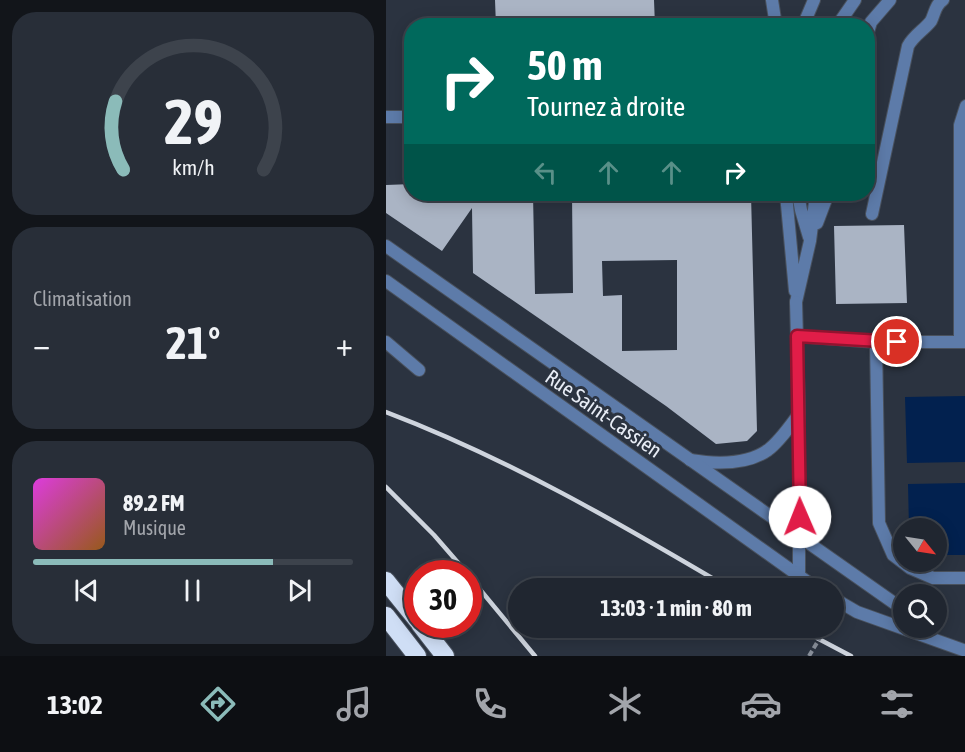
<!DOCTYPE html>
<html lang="fr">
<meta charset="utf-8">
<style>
:root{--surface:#202630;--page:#282e38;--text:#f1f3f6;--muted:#a2a5ab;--line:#3d434c;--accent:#8bbbb9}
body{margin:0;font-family:"Asap Condensed",sans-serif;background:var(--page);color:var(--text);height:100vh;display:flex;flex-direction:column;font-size:22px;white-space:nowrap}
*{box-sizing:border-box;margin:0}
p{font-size:20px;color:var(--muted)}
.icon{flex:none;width:33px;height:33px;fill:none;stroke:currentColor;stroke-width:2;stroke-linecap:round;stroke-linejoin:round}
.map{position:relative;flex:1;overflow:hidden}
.drawer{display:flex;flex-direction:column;gap:12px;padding:12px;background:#12151a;width:386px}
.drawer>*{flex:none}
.banner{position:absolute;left:18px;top:18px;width:471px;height:183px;border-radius:24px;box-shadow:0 3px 15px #0003,0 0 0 2px var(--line);background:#00695c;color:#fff;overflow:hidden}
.needle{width:39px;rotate:120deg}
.controls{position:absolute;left:507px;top:518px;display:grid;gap:12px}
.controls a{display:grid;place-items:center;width:54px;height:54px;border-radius:50%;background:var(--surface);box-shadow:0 3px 15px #0003,0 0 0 2px var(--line);font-size:30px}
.speed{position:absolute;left:18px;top:560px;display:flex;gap:12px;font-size:30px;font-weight:700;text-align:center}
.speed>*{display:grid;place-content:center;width:78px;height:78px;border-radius:50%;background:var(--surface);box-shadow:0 3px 15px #0003,0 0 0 2px var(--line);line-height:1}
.speed .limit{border:9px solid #d22;background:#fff;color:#111}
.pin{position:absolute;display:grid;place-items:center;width:51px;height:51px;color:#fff;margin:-26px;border:3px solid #fff;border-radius:50%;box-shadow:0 2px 6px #0007}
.me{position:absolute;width:66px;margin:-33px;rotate:359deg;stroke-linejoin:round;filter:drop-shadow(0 0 4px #0008)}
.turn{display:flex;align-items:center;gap:21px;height:126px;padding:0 24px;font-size:27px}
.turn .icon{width:78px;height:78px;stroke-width:2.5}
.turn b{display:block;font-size:42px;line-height:51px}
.lanes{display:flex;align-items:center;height:57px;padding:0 24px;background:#0003;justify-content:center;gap:30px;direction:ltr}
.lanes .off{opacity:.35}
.big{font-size:45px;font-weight:700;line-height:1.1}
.drawer .card{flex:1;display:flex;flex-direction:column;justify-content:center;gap:9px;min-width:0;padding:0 21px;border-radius:24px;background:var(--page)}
.drawer .dial{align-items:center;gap:0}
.dial svg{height:156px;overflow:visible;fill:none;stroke:var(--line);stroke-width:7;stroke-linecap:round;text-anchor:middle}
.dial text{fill:var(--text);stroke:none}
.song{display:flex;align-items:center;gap:18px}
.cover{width:72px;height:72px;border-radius:9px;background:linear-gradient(135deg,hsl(300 70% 55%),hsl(30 70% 35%))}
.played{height:6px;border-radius:3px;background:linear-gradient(90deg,var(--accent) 75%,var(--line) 75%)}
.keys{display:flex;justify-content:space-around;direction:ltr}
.heat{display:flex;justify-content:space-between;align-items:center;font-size:33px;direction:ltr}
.trip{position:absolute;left:122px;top:578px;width:336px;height:60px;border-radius:30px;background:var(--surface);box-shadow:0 3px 15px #0003,0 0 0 2px var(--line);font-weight:700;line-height:60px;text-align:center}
.menu{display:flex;height:96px;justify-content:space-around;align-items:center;background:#0d0f13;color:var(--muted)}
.menu .icon{width:42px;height:42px}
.menu .current{color:var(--accent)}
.menu b{font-size:27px;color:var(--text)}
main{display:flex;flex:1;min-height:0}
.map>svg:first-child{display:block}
</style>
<main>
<section class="drawer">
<div class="card dial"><svg viewBox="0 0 100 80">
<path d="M14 69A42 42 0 1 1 86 69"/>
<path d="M14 69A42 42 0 0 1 10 34" stroke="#8bbbb9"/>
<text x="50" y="56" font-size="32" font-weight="700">29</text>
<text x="50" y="72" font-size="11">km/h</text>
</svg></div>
<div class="card"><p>Climatisation</p>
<div class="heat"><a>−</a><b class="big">21°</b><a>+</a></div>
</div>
<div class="card">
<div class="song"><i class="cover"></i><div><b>89.2 FM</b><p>Musique</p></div></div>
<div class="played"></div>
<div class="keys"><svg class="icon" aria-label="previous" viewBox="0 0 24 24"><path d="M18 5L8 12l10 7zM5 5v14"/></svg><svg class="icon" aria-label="pause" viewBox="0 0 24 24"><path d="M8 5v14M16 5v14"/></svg><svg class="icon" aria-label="next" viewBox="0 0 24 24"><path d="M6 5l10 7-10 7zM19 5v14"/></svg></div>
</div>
</section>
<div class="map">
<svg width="580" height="656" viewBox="0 0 580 656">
<rect width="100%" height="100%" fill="#2b3340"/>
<path fill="#02214f" d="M579,396V462L521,463L519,397Z
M579,483V555H556L551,552L550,528H523L522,484Z"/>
<path fill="#aab4c4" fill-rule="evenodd" d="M109,0H268L269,26H110Z
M26,184V194H147L149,294L187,293L186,194H365L371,431L361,441L330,444L280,406L87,273L86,208L56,251L0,213V185ZM291,260V350L236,351V295L217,296L216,261Z
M518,225L521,303L450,304L448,226Z"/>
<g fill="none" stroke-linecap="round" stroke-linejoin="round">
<defs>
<path id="service" d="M386,0L390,26
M417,26L428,0
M451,26L469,0
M482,32L485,22L504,0
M0,117H26
M400,194L409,291
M412,194L415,210L423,237
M486,214L522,46C528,35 538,30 545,21C549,13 549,5 557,0
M431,223L442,194
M410,302L424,241L430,194
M411,336L490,342H580
M0,342L33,370
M490,342L493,523L507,555L524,568L547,578H580
M574,342V125L580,106"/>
<path id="minor" d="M410,302L413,414V578
M304,460C329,464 361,465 382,450C394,441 404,426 413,414"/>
<path id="tertiary" d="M0,246L518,610
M0,281L430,588
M447,598L471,612L580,651"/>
<path id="motorway" d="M0,581L32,621
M0,616L31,656
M34,624L59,656"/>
</defs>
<use href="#service" stroke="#49515d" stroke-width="14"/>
<use href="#minor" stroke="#49515d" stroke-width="14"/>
<use href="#tertiary" stroke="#49515d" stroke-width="14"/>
<use href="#motorway" stroke="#49515d" stroke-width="20"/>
<path stroke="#888f9a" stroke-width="4" stroke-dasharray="6 3" stroke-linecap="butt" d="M376,588L383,577
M433,627L438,631"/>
<use href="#service" stroke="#5d7ba9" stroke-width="12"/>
<use href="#minor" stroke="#5d7ba9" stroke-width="12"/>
<use href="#tertiary" stroke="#5d7ba9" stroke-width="12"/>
<use href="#motorway" stroke="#cfdef5" stroke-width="18"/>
<path stroke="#ced4dd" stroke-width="4.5" d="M0,412C121,458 233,523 343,588
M0,487L48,535L81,573
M82,575L149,656
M410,627L465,656"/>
<path stroke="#888f9a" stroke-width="4" stroke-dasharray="6 3" stroke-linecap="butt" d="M423,656L438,631"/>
</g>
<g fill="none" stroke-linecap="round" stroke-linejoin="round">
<defs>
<path id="route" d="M414,517L411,336L511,342"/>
</defs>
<use href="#route" stroke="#92132f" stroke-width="15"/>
<use href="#route" stroke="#e11d48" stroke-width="10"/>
</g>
<g text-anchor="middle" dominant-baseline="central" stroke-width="6" stroke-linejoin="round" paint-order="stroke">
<g font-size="21" fill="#e8edf6" stroke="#2b3340">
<text transform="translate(218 413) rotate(35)">Rue Saint-Cassien</text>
</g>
</g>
</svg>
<div class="controls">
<a><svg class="needle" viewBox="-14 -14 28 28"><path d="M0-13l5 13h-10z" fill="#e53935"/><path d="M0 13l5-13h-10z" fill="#a2a5ab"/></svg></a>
<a><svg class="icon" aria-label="search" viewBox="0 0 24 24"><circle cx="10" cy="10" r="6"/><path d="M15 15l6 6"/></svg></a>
</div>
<div class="speed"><div class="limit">30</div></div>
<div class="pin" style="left:511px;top:342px;background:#d93025"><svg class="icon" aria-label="arrive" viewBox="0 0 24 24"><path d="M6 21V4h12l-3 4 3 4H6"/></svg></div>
<svg class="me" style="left:414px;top:517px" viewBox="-20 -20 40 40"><circle r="19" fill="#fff"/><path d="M0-13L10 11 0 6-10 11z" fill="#e11d48"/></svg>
<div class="trip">13:03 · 1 min · 80 m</div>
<div class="banner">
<div class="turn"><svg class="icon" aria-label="right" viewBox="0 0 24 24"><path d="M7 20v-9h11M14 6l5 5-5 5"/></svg><div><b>50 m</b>Tournez à droite</div></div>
<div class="lanes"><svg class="icon off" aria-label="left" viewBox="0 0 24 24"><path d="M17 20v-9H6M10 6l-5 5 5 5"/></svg><svg class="icon off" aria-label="ahead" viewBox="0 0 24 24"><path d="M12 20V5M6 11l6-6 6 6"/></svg><svg class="icon off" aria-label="ahead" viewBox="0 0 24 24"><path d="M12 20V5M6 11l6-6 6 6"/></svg><svg class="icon" aria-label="right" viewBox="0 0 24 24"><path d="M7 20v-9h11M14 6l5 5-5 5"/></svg></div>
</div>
</div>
</main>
<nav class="menu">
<b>13:02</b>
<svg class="icon current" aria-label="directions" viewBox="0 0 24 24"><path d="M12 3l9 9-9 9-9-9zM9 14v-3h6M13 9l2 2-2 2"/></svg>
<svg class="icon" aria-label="music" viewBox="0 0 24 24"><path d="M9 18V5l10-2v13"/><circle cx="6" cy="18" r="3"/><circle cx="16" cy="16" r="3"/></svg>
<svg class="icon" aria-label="phone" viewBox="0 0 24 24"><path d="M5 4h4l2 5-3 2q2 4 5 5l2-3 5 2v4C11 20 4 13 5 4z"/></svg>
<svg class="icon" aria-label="climate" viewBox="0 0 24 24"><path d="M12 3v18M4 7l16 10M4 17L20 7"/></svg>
<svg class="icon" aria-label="car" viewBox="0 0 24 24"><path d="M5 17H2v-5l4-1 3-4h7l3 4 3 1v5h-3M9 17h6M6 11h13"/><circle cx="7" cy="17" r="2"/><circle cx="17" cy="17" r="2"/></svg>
<svg class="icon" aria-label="filters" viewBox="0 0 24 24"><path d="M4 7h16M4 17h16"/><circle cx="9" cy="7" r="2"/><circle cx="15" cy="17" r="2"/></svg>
</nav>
